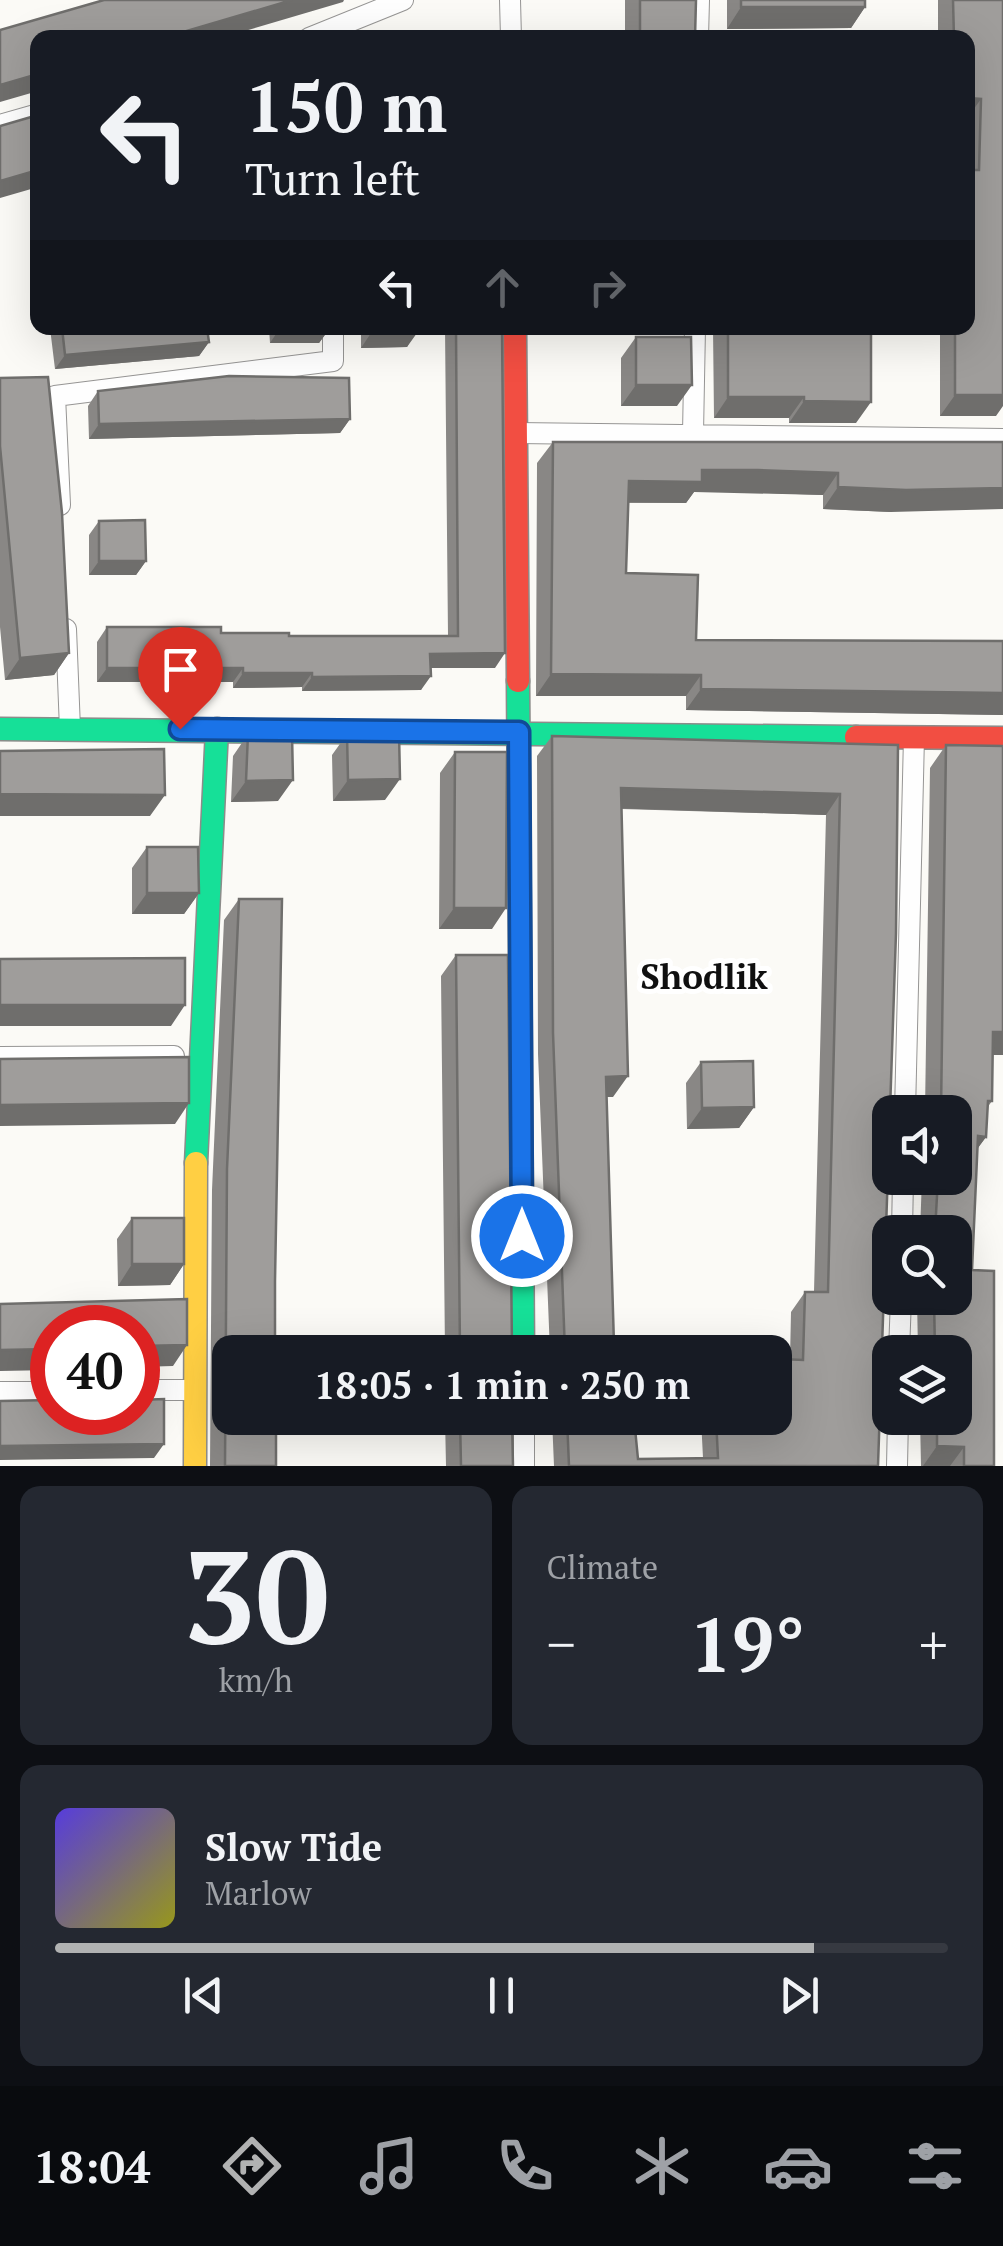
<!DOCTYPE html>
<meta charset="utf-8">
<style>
:root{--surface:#171b24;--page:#242831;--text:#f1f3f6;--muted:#9ea1a6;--line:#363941;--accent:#b1b2b2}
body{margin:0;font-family:"PT Serif",serif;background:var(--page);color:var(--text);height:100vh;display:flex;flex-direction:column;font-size:38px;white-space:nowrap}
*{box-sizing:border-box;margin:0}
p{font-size:32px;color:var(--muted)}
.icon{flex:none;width:55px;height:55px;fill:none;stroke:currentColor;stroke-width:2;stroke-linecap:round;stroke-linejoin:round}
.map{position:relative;height:1466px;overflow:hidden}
.side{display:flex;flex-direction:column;gap:20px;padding:20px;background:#0d0f14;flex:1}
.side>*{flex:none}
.top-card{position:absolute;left:30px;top:30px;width:945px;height:305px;border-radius:20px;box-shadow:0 10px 40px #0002;background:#171b24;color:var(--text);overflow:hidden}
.controls{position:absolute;left:872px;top:1095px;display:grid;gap:20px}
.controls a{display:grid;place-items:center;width:100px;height:100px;border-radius:20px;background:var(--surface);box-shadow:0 10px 40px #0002;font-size:50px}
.speed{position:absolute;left:30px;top:1305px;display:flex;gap:20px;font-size:50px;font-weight:700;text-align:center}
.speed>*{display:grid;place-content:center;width:130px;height:130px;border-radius:50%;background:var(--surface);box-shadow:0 10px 40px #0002;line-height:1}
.speed .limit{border:15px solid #d22;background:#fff;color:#111}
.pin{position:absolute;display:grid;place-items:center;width:85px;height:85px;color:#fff;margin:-102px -42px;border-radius:50% 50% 50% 0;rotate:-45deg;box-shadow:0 0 10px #0007}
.pin .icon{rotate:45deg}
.me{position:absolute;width:110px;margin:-55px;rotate:0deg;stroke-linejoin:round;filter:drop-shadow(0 0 8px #0008)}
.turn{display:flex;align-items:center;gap:35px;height:210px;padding:0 50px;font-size:45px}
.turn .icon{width:130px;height:130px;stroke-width:2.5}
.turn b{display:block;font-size:70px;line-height:85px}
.lanes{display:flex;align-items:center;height:95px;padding:0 50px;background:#0003;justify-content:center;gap:50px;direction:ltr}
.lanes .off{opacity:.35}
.big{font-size:75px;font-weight:700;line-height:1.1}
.side .tile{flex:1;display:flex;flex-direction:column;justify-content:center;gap:15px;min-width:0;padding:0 35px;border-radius:20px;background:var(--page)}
.side .dial{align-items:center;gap:0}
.dial b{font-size:130px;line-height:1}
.song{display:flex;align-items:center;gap:30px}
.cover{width:120px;height:120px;border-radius:15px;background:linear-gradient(135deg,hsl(250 70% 55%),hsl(60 70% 35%))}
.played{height:10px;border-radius:5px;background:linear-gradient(90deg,var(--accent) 85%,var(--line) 85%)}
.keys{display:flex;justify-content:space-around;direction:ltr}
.heat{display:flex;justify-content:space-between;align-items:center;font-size:55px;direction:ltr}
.side .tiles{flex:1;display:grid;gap:20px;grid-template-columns:1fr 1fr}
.tile:last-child{grid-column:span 2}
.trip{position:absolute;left:212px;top:1335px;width:580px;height:100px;border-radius:20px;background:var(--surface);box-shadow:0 10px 40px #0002;font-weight:700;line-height:100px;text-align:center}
.tab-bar{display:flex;height:160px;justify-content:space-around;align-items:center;background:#090b0e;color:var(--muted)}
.tab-bar .icon{width:70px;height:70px}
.tab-bar .active{color:var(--accent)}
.tab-bar b{font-size:45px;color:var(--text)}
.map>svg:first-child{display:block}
</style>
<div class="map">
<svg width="1003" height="1466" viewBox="0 0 1003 1466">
<rect width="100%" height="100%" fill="#fbfaf6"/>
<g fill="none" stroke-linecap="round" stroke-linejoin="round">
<defs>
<path id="street" d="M510,0L511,38
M309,38L403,0
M698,38L699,0
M0,125L38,114
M516,433L1003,439
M693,433L695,328
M60,505L55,396L333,361V328
M66,629L70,729
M0,1057L174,1056
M905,1112L914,737
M902,1232L903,1178
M899,1352L901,1298
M138,1390H192
M0,1392H52
M524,1418V1466
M897,1466L898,1418"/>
<path id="fast" d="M518,681L523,1352
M0,729L856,737
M196,1163L217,729"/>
<path id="slow" d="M195,1466L196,1163"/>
<path id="jam" d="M515,328L518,681
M856,737L1003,738"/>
</defs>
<use href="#street" stroke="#969594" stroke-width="22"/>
<use href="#fast" stroke="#8c8c8a" stroke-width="25"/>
<use href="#slow" stroke="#8c8c8a" stroke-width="25"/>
<use href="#jam" stroke="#8c8c8a" stroke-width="25"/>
<use href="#street" stroke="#fefefe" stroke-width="20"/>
<use href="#fast" stroke="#16e098" stroke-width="22"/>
<use href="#slow" stroke="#ffcf43" stroke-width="22"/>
<use href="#jam" stroke="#f24e42" stroke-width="22"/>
</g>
<path fill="#898785" d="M625,0H696L695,38H625Z
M727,0H865V7L851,28L727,29Z
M938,0H1003L996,416H940V328H968V38H938Z
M50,328H207L209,342L199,356L55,369Z
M269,328H330L319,343H270Z
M361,328H417L407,347L361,348Z
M445,328H502L495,668H431L421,690L302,691V687L233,688V682H97V642L107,627L289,636H448Z
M713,328H781V333L856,423H789V418H714Z
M636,337L677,406H621V358Z
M0,378L69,653L54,675L5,680L0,627Z
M98,391L350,419L340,433L89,439L88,406Z
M553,442H1003L891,512L823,509V495L742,492H694L686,503H628L626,573L696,640L1003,641V715L686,710V696H536L537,463Z
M99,521L146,561L136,575H89V535Z
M248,734L278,801L231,802L233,756Z
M347,734L385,800L333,801L332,755Z
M552,736L898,745L878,1466H554L552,1418H634L638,1459L703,1458L701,1418H775V1368L781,1359H790L791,1312L805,1292H814L826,815L622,809L613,1097H606L614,1345L629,1352H550L538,1054L537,756Z
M946,745L1003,746V1055H993L992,1101L987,1108L986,1137L977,1149L972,1270L994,1466H921L920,1418H955V1352H918L917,1298H955V1232H920L922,1178H955V1112H925L930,768Z
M455,752L492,929H439L440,773Z
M147,847L199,893L184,914H132V868Z
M239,899L275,1281L276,1466H210L212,1190L224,920Z
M456,955L512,1352H445L441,976Z
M701,1062L754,1107L739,1128L687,1129L686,1083Z
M132,1218L184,1264L170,1285L118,1286L117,1239Z
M445,1418H512L513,1466H446Z"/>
<path fill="#6f6e6c" d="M292,0H344L343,2L221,38H163Z
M741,7H865L851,28L727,29Z
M38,74V91L0,102V85Z
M968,98L981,99L968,117Z
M38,170V187L0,198V181Z
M280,328H330L319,343H270Z
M371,333H417L407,347L361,348Z
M209,342L199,356L55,369L65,355Z
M636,385H692L677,406H621Z
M955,395H1003V406L996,416H940Z
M728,397H804L789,418H714Z
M804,401L871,402L856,423H789Z
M350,419L340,433L89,439L99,424Z
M702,470H758L838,473L823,495L694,492L686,503L614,502L629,481Z
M838,487L1003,488V509L891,512L823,509Z
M99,561H146L136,575H89Z
M69,653L54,675L5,680L20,658Z
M505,653L495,668H420L430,654Z
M107,668H243L233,682H97Z
M243,673H312L302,687L233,688Z
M551,674L701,675L686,696H536Z
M431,676L421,690L302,691L312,677Z
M701,689L1003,693V715L686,710Z
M400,779L385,800L333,801L348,780Z
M293,780L278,801L231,802L246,781Z
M621,788L840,794L826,815L607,808Z
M0,794L165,795L150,816H0Z
M147,893H199L184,914H132Z
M454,908H506L492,929H439Z
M0,1005H185L171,1026H0Z
M993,1032H1003V1055H977Z
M628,1076L613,1097H591L606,1077Z
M189,1103L175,1124L0,1126V1105Z
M754,1107L739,1128L687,1129L702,1108Z
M978,1136L986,1137L969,1160Z
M132,1264H184L170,1285L118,1286Z
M187,1345L173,1366L138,1367V1346Z
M52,1349V1370L0,1371V1350Z
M164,1444L154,1458L0,1460V1446Z
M937,1446L964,1447L950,1466H923Z"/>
<path fill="#9f9d9b" stroke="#6f6e6c" stroke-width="2.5" d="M104,0H292L163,38H38V74L0,85V30Z
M640,0H696L695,38H640Z
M741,0H865V7H741Z
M953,0H1003V395H955V328H968V170H979L981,99L968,98V38H954Z
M38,115V170L0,181V126Z
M62,328H207L209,342L65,355Z
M371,328H417V333H371Z
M456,328H502L505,653L430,654L431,676L312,677V673H243V668H107V627H221V633H289V636H458Z
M728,328H781V333H871V402L804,401V397H728Z
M636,337H691L692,385H636Z
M229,376L349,378L350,419L99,424L98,391Z
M48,377L62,513L69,653L20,658L0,446V378Z
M553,442H1003V488L906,490L838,487V473L758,470H702V482L629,481L626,573L698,575L696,640L1003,641V693L701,689V675L551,674Z
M145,520L146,561H99V521Z
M399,733L400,779L348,780L347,734Z
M248,734H292L293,780L246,781Z
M552,736L898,745L896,933L878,1466H569L567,1418H634L638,1459L718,1458L716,1418H775V1368H781V1359L803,1360L805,1292H828L840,794L621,788L628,1076L606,1077L614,1345L628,1344L629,1352H565L553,1033Z
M946,745L1003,746V1032H993L992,1101H988L986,1137L978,1136L972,1270L994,1271V1466H964V1447L937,1446V1418H955V1352H935L934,1298H955V1232H935L938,1178H955V1112H941Z
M164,749L165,795L0,794V751Z
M455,752H507L506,908H454Z
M147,847H198L199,893H147Z
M239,899H282L275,1281V1352H230V1418H276V1466H225L227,1169Z
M456,955H508L512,1352H460Z
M185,958V1005H0V959Z
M189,1057V1103L0,1105V1059Z
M753,1061L754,1107L702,1108L701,1062Z
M132,1218H184V1264H132Z
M187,1299V1345L138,1346V1328H52V1349L0,1350V1304Z
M164,1399V1444L0,1446V1401L52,1400V1412H138V1400Z
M460,1418H512L513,1466H461Z"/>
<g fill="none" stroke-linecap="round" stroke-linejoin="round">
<defs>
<path id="route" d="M180,729L519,732L522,1236"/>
</defs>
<use href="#route" stroke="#114b97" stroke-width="25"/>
<use href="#route" stroke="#1a73e8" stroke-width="18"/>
</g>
<g text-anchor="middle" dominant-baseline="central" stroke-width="10" stroke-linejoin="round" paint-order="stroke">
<g font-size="35" font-weight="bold" fill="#101010" stroke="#fff">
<text x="704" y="976">Shodlik</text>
</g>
</g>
</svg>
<div class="controls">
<a><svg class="icon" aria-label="sound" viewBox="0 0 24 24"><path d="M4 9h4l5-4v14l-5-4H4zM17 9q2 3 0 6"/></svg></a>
<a><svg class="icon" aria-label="search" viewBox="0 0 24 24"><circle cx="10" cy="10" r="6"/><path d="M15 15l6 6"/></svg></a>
<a><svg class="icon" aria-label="layers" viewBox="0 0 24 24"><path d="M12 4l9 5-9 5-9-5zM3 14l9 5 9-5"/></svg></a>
</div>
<div class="speed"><div class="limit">40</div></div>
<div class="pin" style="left:180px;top:729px;background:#d93025"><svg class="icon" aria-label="arrive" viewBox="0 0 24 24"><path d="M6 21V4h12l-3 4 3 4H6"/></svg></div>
<svg class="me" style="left:522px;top:1236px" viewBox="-20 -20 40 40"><circle r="17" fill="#1a73e8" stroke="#fff" stroke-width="3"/><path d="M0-11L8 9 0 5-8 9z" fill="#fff"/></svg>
<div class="trip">18:05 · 1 min · 250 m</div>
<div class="top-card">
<div class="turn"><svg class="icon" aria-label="left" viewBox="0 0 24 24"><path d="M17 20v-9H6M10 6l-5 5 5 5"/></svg><div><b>150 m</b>Turn left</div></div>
<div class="lanes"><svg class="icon" aria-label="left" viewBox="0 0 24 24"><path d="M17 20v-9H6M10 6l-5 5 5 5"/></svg><svg class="icon off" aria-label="ahead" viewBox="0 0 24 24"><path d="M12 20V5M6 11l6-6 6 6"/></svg><svg class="icon off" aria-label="right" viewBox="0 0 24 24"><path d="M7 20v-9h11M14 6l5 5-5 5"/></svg></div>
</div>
</div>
<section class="side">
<div class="tiles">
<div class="tile dial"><b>30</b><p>km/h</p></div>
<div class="tile"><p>Climate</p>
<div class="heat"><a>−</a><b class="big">19°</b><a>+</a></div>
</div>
<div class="tile">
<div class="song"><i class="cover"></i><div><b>Slow Tide</b><p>Marlow</p></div></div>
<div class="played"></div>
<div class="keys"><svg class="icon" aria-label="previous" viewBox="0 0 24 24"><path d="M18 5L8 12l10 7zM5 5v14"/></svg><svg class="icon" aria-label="pause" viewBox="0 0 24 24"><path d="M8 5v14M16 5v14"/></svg><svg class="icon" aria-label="next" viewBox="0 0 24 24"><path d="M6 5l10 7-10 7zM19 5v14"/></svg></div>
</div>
</div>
</section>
<nav class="tab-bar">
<b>18:04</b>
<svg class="icon active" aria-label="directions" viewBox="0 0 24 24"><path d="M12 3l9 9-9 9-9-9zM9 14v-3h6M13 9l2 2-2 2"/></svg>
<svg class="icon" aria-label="music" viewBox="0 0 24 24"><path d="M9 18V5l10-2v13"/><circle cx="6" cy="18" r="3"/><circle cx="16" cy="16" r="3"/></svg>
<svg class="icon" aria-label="phone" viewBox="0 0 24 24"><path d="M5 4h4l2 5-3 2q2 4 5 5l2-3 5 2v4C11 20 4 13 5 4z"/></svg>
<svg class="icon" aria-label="climate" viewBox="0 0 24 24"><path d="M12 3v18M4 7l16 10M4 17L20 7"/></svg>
<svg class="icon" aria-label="car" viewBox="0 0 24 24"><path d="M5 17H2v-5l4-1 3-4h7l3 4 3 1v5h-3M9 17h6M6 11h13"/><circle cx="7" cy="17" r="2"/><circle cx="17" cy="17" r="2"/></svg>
<svg class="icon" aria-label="filters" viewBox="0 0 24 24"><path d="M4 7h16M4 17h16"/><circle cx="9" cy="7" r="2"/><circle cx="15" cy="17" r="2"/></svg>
</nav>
